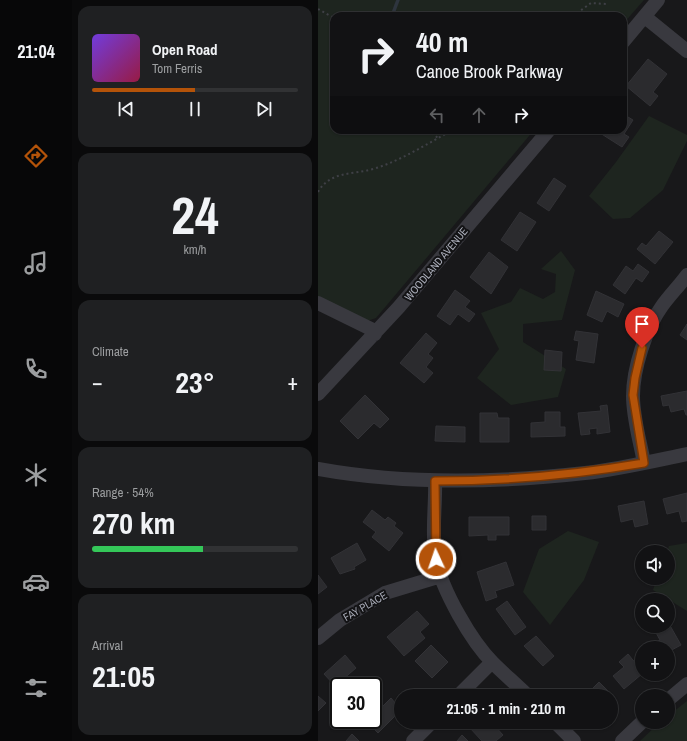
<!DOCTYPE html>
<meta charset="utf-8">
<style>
:root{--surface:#121214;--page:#1f2022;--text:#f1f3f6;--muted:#9c9ea0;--line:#313234;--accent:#b45309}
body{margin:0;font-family:"Archivo Narrow",sans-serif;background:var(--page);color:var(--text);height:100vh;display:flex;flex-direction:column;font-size:15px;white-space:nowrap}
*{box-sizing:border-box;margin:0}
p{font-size:13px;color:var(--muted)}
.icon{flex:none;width:22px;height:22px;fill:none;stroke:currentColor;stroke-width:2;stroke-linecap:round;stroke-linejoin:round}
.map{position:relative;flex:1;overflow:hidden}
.drawer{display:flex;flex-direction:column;gap:6px;padding:6px;background:#0a0a0b;width:246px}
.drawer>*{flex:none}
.hud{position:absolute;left:12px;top:12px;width:297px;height:122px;border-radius:12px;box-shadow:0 1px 3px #0004,0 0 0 1px var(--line);background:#121214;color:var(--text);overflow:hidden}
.controls{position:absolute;left:317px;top:545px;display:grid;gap:8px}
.controls a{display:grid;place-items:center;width:40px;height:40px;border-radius:50%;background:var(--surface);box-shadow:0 1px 3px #0004,0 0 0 1px var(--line);font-size:20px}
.speed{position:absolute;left:12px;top:677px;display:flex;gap:8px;font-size:20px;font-weight:700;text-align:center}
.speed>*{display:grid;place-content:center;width:52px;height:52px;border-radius:50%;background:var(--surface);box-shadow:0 1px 3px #0004,0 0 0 1px var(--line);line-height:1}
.speed .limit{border:2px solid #111;border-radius:6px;background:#fff;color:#111}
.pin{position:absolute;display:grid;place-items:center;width:34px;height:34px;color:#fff;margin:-41px -17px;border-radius:50% 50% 50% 0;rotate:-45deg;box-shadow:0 0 4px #0007}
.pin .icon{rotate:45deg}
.me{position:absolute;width:44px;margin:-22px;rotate:357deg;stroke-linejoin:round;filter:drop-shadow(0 0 3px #0008)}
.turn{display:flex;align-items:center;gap:14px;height:84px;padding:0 20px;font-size:18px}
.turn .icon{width:52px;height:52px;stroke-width:2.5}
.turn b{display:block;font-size:28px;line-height:34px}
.lanes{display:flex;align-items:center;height:38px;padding:0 20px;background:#0003;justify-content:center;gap:20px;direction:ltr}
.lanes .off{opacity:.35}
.big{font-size:30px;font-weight:700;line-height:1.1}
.drawer .widget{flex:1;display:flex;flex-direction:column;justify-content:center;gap:6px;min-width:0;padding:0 14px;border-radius:12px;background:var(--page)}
.drawer .dial{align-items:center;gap:0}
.dial b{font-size:52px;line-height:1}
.song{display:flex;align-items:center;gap:12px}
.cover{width:48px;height:48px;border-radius:6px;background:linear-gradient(135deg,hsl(260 70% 55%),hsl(340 70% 35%))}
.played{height:4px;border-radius:2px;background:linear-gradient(90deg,var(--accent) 50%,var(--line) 50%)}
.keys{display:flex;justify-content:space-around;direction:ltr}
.heat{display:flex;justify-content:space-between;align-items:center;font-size:22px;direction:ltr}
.charge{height:6px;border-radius:3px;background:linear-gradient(90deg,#34c759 54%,var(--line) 0)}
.trip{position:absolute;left:76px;top:689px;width:224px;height:40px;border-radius:20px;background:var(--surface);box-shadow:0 1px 3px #0004,0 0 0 1px var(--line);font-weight:700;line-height:40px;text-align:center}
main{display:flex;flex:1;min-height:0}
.menu{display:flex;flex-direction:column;width:72px;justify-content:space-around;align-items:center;background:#070708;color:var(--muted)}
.menu .icon{width:28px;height:28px}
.menu .selected{color:var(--accent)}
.menu b{font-size:18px;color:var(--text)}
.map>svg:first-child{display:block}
</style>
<main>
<nav class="menu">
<b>21:04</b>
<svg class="icon selected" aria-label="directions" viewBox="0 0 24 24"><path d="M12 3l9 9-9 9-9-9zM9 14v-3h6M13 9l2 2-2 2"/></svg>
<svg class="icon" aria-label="music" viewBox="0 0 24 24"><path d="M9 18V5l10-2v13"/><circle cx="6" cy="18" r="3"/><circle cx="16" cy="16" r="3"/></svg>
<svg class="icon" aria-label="phone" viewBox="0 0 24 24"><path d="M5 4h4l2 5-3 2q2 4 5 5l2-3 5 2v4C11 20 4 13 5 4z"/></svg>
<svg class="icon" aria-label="climate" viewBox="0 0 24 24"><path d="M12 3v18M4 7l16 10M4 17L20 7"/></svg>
<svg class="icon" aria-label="car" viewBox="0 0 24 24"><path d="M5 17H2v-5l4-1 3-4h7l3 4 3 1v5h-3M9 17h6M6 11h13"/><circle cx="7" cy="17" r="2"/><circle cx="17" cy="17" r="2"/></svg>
<svg class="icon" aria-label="filters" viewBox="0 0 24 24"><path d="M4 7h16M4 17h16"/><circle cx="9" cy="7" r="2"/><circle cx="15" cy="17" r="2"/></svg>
</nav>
<section class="drawer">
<div class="widget">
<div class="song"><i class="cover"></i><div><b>Open Road</b><p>Tom Ferris</p></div></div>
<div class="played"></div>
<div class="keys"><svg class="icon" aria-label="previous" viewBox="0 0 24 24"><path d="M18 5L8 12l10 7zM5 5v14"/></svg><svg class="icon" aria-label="pause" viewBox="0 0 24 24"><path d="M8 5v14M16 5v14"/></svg><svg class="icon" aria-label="next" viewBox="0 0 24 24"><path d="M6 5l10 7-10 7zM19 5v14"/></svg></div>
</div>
<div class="widget dial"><b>24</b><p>km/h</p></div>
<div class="widget"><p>Climate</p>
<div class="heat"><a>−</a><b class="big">23°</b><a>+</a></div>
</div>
<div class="widget"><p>Range · 54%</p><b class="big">270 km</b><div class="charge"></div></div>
<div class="widget"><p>Arrival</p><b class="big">21:05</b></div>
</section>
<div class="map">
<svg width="369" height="741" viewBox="0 0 369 741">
<rect width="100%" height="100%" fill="#18181a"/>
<path fill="#1e251f" d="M0,0H326L305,24V16H16V130H216L58,318L46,322L0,297Z
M331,116L369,135V141L345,190L312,218L295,219L271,196L298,162Z
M243,251L257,270L244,320L205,324V342L248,369L240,397L193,405L159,378L181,349L163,313L193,302L202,288L225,299L237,292L238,274L223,269Z
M250,531L281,542L266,580L232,625L205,592L221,549Z
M369,543V611L335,590L339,578H350L349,552L351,546Z
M369,701V741H322L342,722H350V716Z"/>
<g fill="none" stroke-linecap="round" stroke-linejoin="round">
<path stroke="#2e353e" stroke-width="3.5" d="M74,16L80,0"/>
</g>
<path fill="#2b2b2e" stroke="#323236" d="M330,59L349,74L335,92L340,96L332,106L308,86Z
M305,114L315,120L306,134L311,137L304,147L282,133L284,130H305Z
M236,178L248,186L231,211L219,203Z
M202,212L218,222L199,251L183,240Z
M341,231L355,242L337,264L319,249L324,243L328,246Z
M171,252L190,267L173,294L152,277Z
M320,264L331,272L324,282L318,278L307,294L295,285L308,266L315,271Z
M137,290L152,301L147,307L157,314L151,322L140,314L132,325L119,316Z
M278,291L306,304L300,317L289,311L284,322L269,315Z
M369,324V340L362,335Z
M258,331L280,334L276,363L258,360L261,341L256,340Z
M108,333L119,343L110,354L115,358L108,367L115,373L106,383L82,363Z
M227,350L244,352L243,371L226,370Z
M369,391V415H368L366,409L353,412L351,405L345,406L343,396Z
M47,395L71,419L62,428L56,423L40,439L22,421Z
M289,405L292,432L279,434V428L271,429L272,434L263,435L260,413L283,411L282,406Z
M227,412H242V427H247V436L213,437V423L227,422Z
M162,413H179L180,418H191V442H162Z
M118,426L147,427V442L117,441Z
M369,493V521L364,522L361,511L349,514L345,499Z
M326,501L330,524L317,527L315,519L303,522L300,506Z
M54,510L67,520L70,517L78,523L76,526L85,533L71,551L54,537L58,532L45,522Z
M214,516H228V530H214Z
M151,517H191V535H178V540H170V535L151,536Z
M39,543L48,560L36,567L37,569L22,574L13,558Z
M188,562L196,585L177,591L179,597L168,601L159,572Z
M0,575L9,587L0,594Z
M189,601L208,627L197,635L178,609Z
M99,611L111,624L102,632L107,638L86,656L69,637Z
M350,622L363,645L350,652V648H332L331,646L342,640L336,629L341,626H350Z
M218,636L236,656L225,666L206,646Z
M113,645L130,662L114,678L97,661Z
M310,654L324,671V674L306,689L295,676L306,667L301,662Z
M27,655L38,668L17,686L6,674Z
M281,682L297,698L293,702V696H275L271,692Z
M0,696L8,703L0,711Z
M73,698L83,710L60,733L49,722L55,720V716Z
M157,722H179L176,725L185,735L178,741H164L151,727Z
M34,734L41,741H28Z
M144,735L150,741H139Z"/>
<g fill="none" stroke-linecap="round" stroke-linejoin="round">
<path stroke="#3f4046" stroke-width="2" stroke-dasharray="2 3" stroke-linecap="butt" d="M0,9L16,18
M255,16L273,3L288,4
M110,130L120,138
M0,192C12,171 34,175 55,169C85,160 108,144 135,130"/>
<path stroke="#39393f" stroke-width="14" d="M327,17L369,51
M305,42L340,0
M0,303L53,329L57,334
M0,394L81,307L231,130
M326,463C322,441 315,418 315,396C315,369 328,328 344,306C351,296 361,286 369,275
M0,469C88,485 178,483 267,473C301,469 335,461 369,454
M117,481C118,506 113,535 118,560C124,590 153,641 175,663C186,674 199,685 210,696
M0,638L22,620L67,593L123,576
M140,696L174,662
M350,700L369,684
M237,722L256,741
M95,741L114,722
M304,741L324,722"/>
</g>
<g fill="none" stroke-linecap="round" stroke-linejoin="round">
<defs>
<path id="route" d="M118,559L117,481C188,481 256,475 326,463L315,395L317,378L324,348"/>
</defs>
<use href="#route" stroke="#753606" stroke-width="10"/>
<use href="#route" stroke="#b45309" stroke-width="7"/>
</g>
<g text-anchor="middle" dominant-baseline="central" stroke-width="4" stroke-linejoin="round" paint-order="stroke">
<g font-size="11" fill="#aaadb9" stroke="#131315">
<text transform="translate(118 264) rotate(-50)">WOODLAND AVENUE</text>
<text transform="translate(47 606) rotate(-30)">FAY PLACE</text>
</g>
</g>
</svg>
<div class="controls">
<a><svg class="icon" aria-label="sound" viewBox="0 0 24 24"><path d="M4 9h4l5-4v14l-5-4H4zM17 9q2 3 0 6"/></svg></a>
<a><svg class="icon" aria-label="search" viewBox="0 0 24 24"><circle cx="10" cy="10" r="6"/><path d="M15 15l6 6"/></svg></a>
<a>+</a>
<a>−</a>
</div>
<div class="speed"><div class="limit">30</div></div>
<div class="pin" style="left:324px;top:348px;background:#d93025"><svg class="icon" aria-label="arrive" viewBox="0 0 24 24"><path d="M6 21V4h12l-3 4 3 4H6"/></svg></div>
<svg class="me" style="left:118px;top:559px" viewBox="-20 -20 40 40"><circle r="17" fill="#b45309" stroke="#fff" stroke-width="3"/><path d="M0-11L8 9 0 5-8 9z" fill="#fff"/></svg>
<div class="trip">21:05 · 1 min · 210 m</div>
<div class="hud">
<div class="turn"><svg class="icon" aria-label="right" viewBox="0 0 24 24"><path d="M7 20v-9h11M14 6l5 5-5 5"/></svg><div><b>40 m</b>Canoe Brook Parkway</div></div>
<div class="lanes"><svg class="icon off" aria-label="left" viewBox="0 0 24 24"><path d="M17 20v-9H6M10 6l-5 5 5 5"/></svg><svg class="icon off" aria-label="ahead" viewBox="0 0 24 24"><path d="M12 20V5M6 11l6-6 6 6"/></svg><svg class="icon" aria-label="right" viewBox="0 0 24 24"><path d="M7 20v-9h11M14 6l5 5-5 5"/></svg></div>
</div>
</div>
</main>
